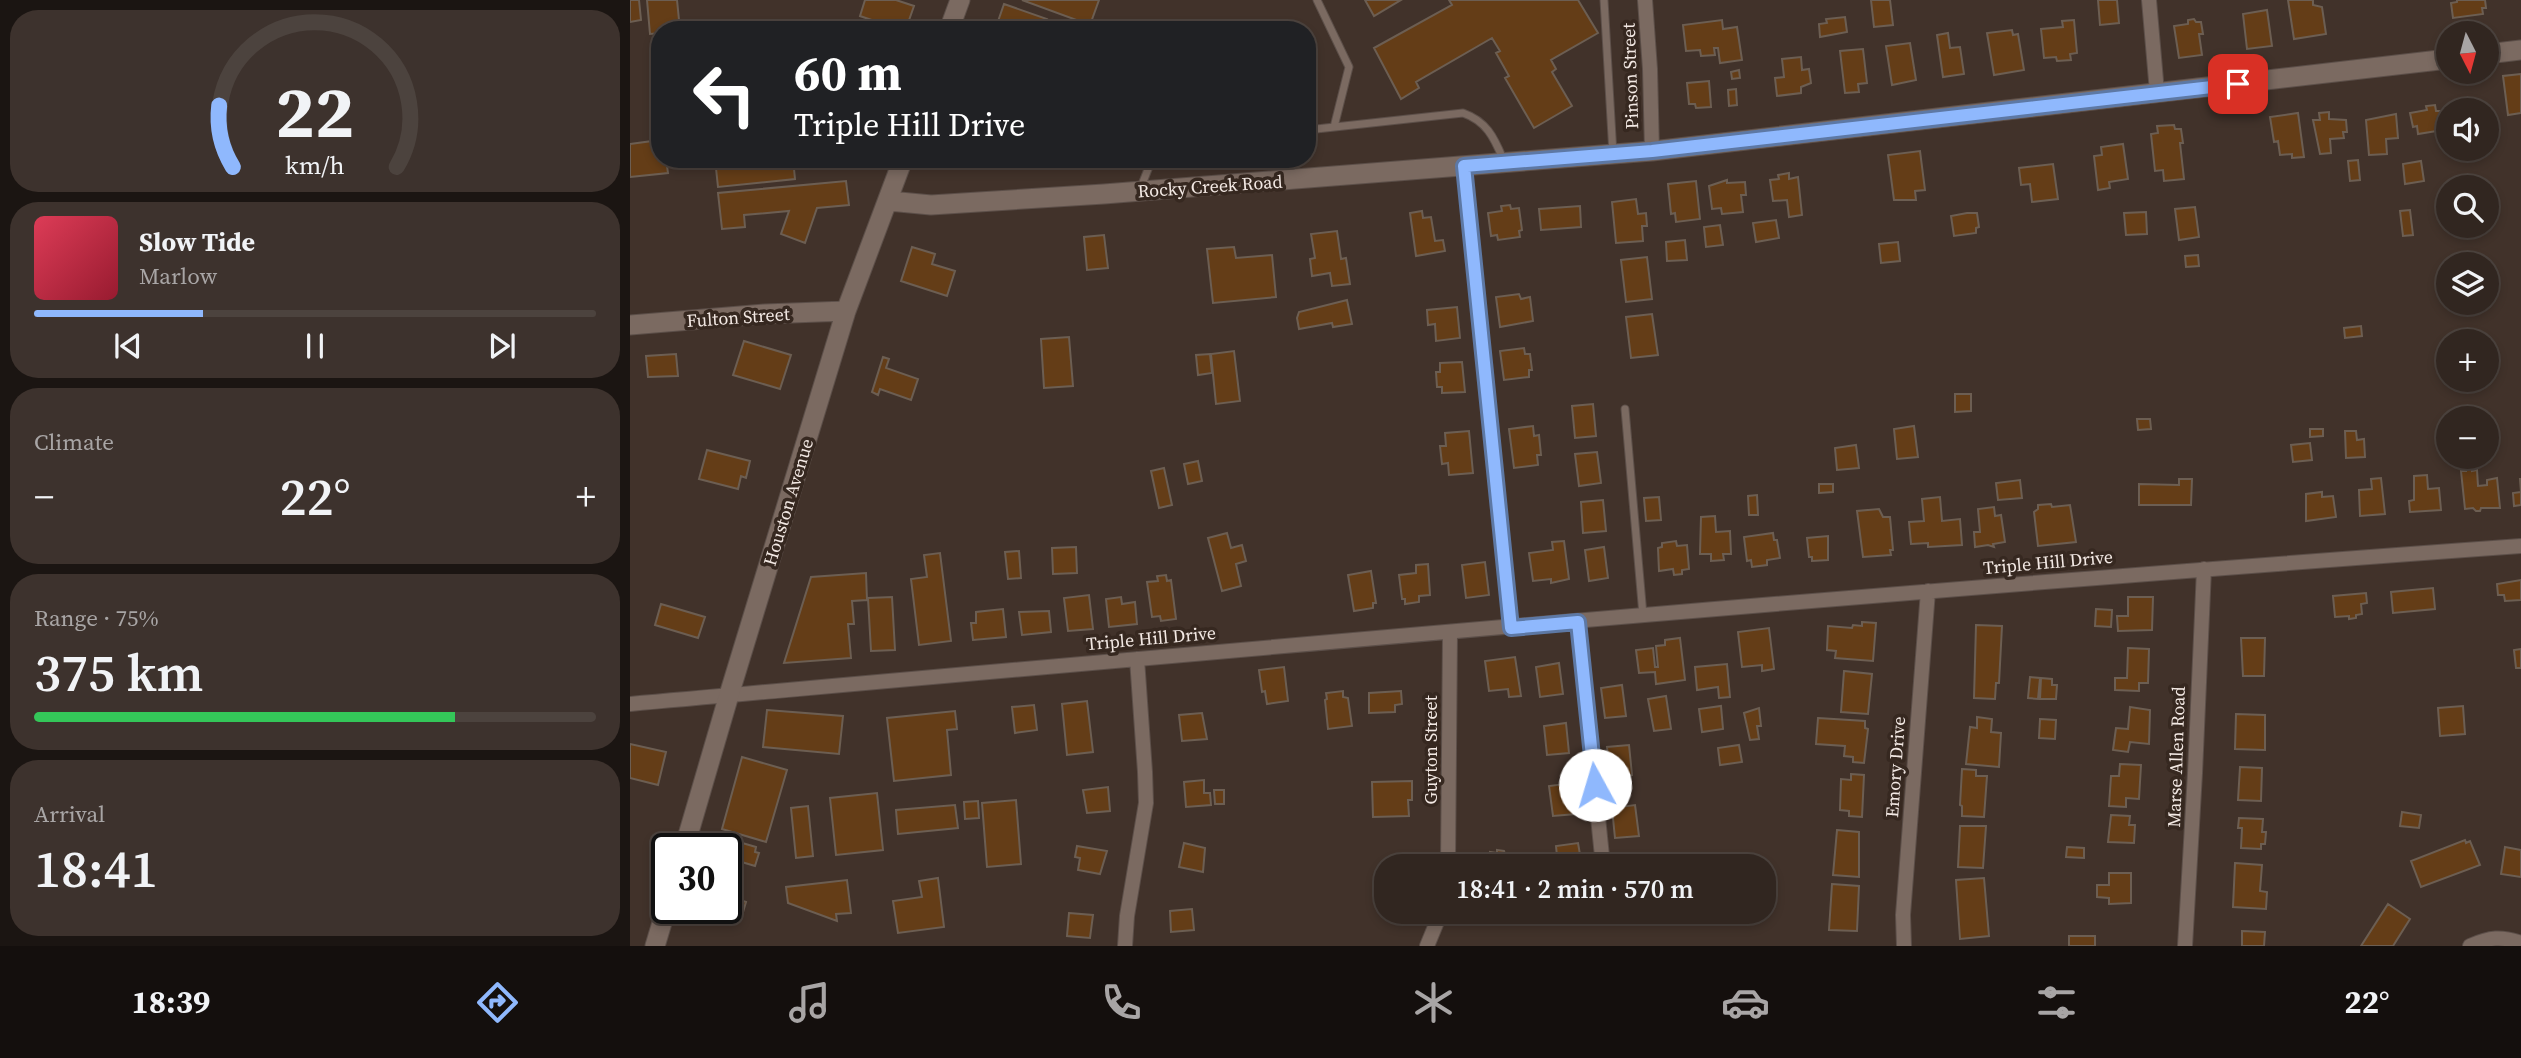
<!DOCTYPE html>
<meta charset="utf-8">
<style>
:root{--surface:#312620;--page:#3d322d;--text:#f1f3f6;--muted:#a8a5a5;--line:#4c433e;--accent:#8fb8fd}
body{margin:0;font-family:"Source Serif 4",serif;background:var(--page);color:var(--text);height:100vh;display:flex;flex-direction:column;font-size:26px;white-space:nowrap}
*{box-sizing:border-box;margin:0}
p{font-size:23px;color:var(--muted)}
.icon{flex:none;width:38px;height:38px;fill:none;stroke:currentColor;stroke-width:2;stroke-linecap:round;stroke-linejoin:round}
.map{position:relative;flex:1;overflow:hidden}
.panel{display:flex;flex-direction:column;gap:10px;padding:10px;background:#1b1512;width:630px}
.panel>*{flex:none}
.top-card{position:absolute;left:21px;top:21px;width:665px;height:147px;border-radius:28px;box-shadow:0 4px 10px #0003,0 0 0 2px var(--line);background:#202124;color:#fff;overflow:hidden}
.needle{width:46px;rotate:174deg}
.controls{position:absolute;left:1806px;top:21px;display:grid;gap:14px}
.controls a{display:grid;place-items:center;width:63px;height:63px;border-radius:50%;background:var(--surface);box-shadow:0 4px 10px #0003,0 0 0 2px var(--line);font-size:35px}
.speed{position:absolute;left:21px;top:833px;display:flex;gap:14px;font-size:35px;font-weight:700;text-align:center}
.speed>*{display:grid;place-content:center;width:91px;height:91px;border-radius:50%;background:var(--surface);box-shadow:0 4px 10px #0003,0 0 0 2px var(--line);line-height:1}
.speed .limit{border:4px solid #111;border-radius:10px;background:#fff;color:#111}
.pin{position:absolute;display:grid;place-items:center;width:60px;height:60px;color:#fff;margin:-30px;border-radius:14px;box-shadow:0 4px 10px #0006}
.me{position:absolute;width:77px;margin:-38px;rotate:354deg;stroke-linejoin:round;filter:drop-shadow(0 0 5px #0008)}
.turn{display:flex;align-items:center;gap:24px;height:147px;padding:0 28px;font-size:32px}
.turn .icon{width:91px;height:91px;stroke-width:2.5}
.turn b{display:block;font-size:49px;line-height:60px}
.big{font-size:52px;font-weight:600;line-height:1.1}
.panel .card{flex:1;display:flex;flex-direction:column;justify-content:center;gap:10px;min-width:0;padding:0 24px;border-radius:28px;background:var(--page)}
.panel .dial{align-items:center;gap:0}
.dial svg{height:182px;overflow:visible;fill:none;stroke:var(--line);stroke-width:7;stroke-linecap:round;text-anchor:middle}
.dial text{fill:var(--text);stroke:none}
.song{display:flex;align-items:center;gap:21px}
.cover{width:84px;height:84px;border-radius:10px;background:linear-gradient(135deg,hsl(350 70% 55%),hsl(350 70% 35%))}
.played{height:7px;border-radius:4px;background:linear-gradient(90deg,var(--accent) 30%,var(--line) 30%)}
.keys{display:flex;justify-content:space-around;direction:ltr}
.heat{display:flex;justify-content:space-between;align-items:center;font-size:38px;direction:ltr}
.charge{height:10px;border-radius:5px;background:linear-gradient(90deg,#34c759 75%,var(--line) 0)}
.trip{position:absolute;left:744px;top:854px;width:402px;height:70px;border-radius:28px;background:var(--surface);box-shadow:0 4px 10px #0003,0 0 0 2px var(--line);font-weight:600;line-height:70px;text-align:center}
.tabs{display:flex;height:112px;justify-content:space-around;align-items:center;background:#140f0d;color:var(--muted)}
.tabs .icon{width:49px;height:49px}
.tabs .active{color:var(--accent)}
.tabs b{font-size:32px;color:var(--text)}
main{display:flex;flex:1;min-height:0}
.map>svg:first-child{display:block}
</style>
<main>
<section class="panel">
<div class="card dial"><svg viewBox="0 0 100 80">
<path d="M14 69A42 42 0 1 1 86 69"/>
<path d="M14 69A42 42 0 0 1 8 42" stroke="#8fb8fd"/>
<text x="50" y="56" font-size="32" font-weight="700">22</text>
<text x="50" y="72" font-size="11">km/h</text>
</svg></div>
<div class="card">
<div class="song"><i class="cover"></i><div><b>Slow Tide</b><p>Marlow</p></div></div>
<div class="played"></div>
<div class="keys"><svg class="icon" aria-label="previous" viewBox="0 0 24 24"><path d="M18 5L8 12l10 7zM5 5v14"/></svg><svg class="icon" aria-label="pause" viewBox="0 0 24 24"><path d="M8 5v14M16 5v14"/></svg><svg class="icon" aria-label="next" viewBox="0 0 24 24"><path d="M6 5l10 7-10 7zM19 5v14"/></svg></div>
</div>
<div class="card"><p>Climate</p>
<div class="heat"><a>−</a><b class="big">22°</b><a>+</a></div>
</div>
<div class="card"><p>Range · 75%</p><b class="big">375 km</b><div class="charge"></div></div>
<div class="card"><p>Arrival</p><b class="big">18:41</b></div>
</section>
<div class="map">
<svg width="1891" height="946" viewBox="0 0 1891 946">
<rect width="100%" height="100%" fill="#41322a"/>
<path fill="#643d17" stroke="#6c5e52" stroke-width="2" d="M0,0H9L11,20L0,22Z
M17,0H47L50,30H30V33L20,34Z
M235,0H266L284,6L278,23L271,21L268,29L230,16Z
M392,0H469L460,25Z
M735,0H771L744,16Z
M819,0H948L968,33L921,60L926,69L922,72L942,106L904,128L875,78L879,76L866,53L870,51L862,38L786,82L789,88L771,99L744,48L822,5Z
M1241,0H1260L1263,25L1244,27Z
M1468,0H1487L1489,23L1470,25Z
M1658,0H1683V5L1692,7L1696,34L1664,39Z
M1827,0H1855L1856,8H1852L1853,14L1823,18L1821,3L1827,2Z
M374,4L417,19L413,30H365Z
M1637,10L1642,46L1617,49L1613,14Z
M1215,17L1217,32L1190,37L1189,24L1197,23L1196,19Z
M1564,19L1566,22H1571L1573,34H1569L1572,55L1549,58L1544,26L1558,24V20Z
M1092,20L1093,29L1107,27L1112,60L1090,63L1088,48H1084L1085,55L1071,56L1070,50L1056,51L1053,25Z
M1444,20L1447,53L1440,54L1441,60L1427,61L1426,57L1414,58L1411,29L1433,27L1432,21Z
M1382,30L1383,35L1388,34L1394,70L1364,75L1357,33Z
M1318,33L1320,48L1330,47L1334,74L1313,77L1307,35Z
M1280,43L1286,80L1262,85L1256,46Z
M1233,49L1237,83L1228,84L1229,92L1215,93L1210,51Z
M1171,57L1172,70L1179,69L1181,83L1171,87V93L1147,96L1145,78L1154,77L1152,59Z
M1109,70L1110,78L1102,79L1101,72Z
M1891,74V113L1878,115L1873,76Z
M1079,81L1081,107L1066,108L1065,104H1059L1057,83Z
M1106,89L1107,105L1099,106L1098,90Z
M1805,105L1806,111H1810L1813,130L1788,134L1787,126L1783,127L1780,113L1797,110L1796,106Z
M1699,112V119L1716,120L1717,132H1713L1714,138L1700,139L1701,153L1690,154L1683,120H1690L1689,113Z
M1668,113L1674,157L1662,158V154L1650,155L1648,141L1644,142L1640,117Z
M1766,114L1768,138L1756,139L1757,154L1739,155L1736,120Z
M1544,125L1545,129H1551L1553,143H1550L1554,179L1534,181L1533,170L1525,171L1521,134L1528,133L1527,126Z
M30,140V159H36L38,173L0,177V144Z
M1493,144L1498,179L1479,182L1480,188L1468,190L1464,156L1472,155L1471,147Z
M1290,151L1295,190L1285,191L1286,200H1264L1258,155Z
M85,159H163L165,179L88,187Z
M1728,160L1730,180L1720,181L1718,161Z
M1791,161L1794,181L1775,184L1773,164Z
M1423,164L1428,199L1402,202L1400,184L1391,185L1389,168Z
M1159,173V179L1168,177L1172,215L1159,217L1157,200L1143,201L1140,180L1149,179L1148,175Z
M1097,180V183L1115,182L1116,195H1111L1113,212L1092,214L1091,208L1082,209L1079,186Z
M216,181L219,205L187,208L175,243L151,234L159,211L114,215L115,227L92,229L88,193Z
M1066,181L1070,219L1046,222L1045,213L1041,214L1038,184Z
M1006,199L1008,214L1016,213L1017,226H1012L1013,241L986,243L982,202Z
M880,205L881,209L889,208L892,230L889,231L890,237L868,240L867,235L861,236L858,213L872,211L871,206Z
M950,206L951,227L911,230L909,209Z
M1565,207L1569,237L1549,240L1545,209Z
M1780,210L1783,235L1773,236L1770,211Z
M792,211L793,218L801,217L805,241L813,240L815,251L786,256L780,213Z
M1516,212L1517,234L1496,235L1494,213Z
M1337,213H1347L1349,227L1346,228V233L1324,236L1321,216Z
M1146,220L1149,238L1126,242L1123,223Z
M1090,225L1093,245L1076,247L1074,227Z
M707,231L711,259L716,258L720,284L702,286L700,273L682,276L680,259L685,258L681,234Z
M474,235L478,268L457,270L454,237Z
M1055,240L1057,260L1037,261L1036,242Z
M1268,242L1270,261L1251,263L1249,244Z
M282,247L305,254L302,264L325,271L317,296L271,281Z
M604,247L606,258L642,255L646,297L583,303L577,249Z
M1568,255L1569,266L1556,267L1555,256Z
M1017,257L1022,299L996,302L991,260Z
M889,294L891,299L900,297L903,321L870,327L866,297Z
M717,300L722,324L703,327L702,323L669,329L667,318L669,312Z
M827,307L830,338L806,341L805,324L798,325L797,310Z
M1022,314L1028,355L1001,358L996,317Z
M1731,326L1732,336L1715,338L1714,328Z
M439,337L443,386L414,388L411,339Z
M114,341L161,355L150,389L103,375Z
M894,348L895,354H900L902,370H899V377L874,380L870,351Z
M604,351L610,401L586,404L581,354Z
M46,354L48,376L18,377L16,356Z
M580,354L582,373L568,375L566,355Z
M253,357L259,359L256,368L288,379L281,400L250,389L248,395L242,392Z
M832,362L835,392L812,393V387H807L806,372H810V363Z
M1325,394H1341V411L1325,412Z
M963,404L966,436L945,438L942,406Z
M1507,419H1520L1521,429L1508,430Z
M903,426L904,436L909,435L911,455H907L908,465L884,468L879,429Z
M1284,426L1288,457L1267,459L1264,429Z
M1680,429H1693V436L1680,437Z
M839,431L843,473L819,475L818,463L812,464L810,446H816L815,433Z
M1715,431H1726L1727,440L1734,439L1735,457L1716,458Z
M1680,443L1682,460L1663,462L1661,445Z
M1226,445L1229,468L1207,470L1205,448Z
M77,450L120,461L116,478L111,476L108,489L69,479Z
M967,452L971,483L949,486L945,454Z
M568,461L572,481L558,484L554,464Z
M1836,467H1842V471L1847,470L1848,486L1857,485V480L1867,478L1870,508H1851L1850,511H1846L1843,508L1835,509L1831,471H1836Z
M534,468L542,505L529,508L521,471Z
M1797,475L1798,489L1809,488L1811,510L1780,512L1779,501L1784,500V476Z
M1751,478L1755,514L1730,516L1729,490L1742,489L1741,479Z
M1549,479H1562L1561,505H1509V484L1549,485Z
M1890,479H1891V505L1884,506L1883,493L1891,492Z
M1390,480L1392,498L1368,500L1366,483Z
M1189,484H1203V492L1189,493Z
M1692,492V497L1703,496L1706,517L1676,521V494Z
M1127,495L1128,515H1119L1118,496Z
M1029,497L1031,520L1016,521L1014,498Z
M1310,497L1312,521L1330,519L1332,545L1298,547V543L1281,544L1279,522L1294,521L1292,499Z
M973,500L976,531L953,533L951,502Z
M1421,504L1422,507L1440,505L1446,542L1408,546L1404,512L1408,509V505Z
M1364,507L1365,516L1371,515L1375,542L1363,544L1364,547L1358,545L1345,547L1344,532H1350L1348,509Z
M1249,509L1253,517H1260L1263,550H1260L1261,555L1233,557L1227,511Z
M1085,516L1086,532L1100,531L1101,554H1093L1094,560L1081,561V554H1070L1071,517Z
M597,533L601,548L612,545L616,561L606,564L611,586L592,591L578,538Z
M1143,533L1144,540H1147L1150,558L1137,560V565L1122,567L1121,560L1117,561L1114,537Z
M1198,536V560L1182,561V557H1179L1177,538Z
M934,541L939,579L921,583V579L903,581L899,553L923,550L922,542Z
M1046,541L1047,546L1057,545L1059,569L1052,570V574L1044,575L1043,569L1029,571L1028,548L1032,547V543Z
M446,547L447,573L423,574L422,548Z
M974,547L978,578L959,581L955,550Z
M389,551L391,578L378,579L375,552Z
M310,553L321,641L289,645L281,579L297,577L294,555Z
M855,562L859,595L836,598L832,565Z
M798,564L800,595L789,596V602L775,604V599H772L769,575L786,573V565Z
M741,571L746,603H743V608L724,611L718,575Z
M236,573L237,600L222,601L224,624H218L221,658L154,663L181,577Z
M536,575L537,581L541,580L546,619L531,621L530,616L522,617L517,582L528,581L527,576Z
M1891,580V600L1875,601L1874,595H1868L1867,584Z
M1803,588L1805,609L1763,613L1761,592Z
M1736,593L1737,603L1731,604L1732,614L1726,615V618L1719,619V616L1705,617L1703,596Z
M459,595L463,629L438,631L434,598Z
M262,597L265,650L241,651L238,598Z
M491,597L492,604L505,602L507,624L479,627L476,599Z
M1498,597H1523L1522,630L1488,631L1487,616H1498Z
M31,604L75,617L68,638L25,625Z
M373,609L376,637L343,640L341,623H346V612Z
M1466,609L1482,610L1481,627L1465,626Z
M419,611L421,632L392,635L389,612Z
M1232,622L1246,623L1243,661L1205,658L1206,651L1197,650L1198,626L1222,628L1223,625L1232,626Z
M1346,625L1372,626L1369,683H1366L1365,699L1344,698Z
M1139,628L1144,669L1132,671V665L1112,667L1108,632Z
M1050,638L1055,680L1026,684L1025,672L1009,673L1006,650L1023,648L1025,667H1028L1026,646L1035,645V640Z
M1611,638H1635L1634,676H1613Z
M1498,648L1519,649L1518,683H1509V691L1485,690V678H1497Z
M1891,649V668H1886L1884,650Z
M885,657L891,696L879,697L878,689L859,691L855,661Z
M929,663L933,694L910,697L906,667Z
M1097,664L1100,697L1089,698L1088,687L1067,690L1065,667Z
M654,667L658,701L637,704L635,691L632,692L629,670Z
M1214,671L1242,674L1238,714L1211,712Z
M1400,677L1410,678L1408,699L1398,698Z
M1411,678L1422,679V685H1427L1426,699H1410Z
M992,685L996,716L975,718L971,688Z
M713,691V697L718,698L722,726L698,729L695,700L697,699L696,693Z
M771,691L772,704L765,705V712L739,713V693Z
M1036,696L1041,729L1024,731L1018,699Z
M457,701L463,752L437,755L432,704Z
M404,705L407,730L385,733L382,707Z
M1091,706L1093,729L1072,732L1069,709Z
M1833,706L1835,734L1810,736L1808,708Z
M1500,707L1520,710L1519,744L1500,742L1498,752L1483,750L1486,728L1498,729Z
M1129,708L1131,726H1127L1129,739L1120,740L1114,713Z
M137,710L213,716L209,754L133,747Z
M325,711L327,729L317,730L321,775L264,781L257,718Z
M572,713L577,739L552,741L549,715Z
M1606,714L1635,715V750L1605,749Z
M1347,717L1362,719L1361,732L1371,733L1369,767L1336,764L1340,727L1347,728Z
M1188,718L1235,721V728L1238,729L1234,763L1223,762V757L1214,756L1215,746L1186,744Z
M1410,719L1426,720L1425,739L1409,738Z
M936,723L939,753L917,755L914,726Z
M0,744L36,752L28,785L0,778Z
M999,745L1002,775L980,777L977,747Z
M1109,745L1112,762L1090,765L1088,748Z
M112,757L157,770L136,842L92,829Z
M1490,764L1511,765L1509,799L1496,798V807L1479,806L1481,776H1489Z
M1610,767L1632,768L1631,801L1608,800Z
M1332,769L1346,770V776H1357L1354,817L1332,816V806L1330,805Z
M1221,774L1234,775L1232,817L1219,816V811L1210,810L1211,779L1221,780Z
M574,780V793H580L581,805L556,807L554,782Z
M782,781V800H778L779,816L743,817L742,782Z
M942,783L946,814L923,816L919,786Z
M478,787L480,811L457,813L453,790Z
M584,790H594V804H585Z
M247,793L253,850L206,855L200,798Z
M386,800L391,864L357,867L352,803Z
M348,801L349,818L335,819L334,802Z
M325,805L328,828L268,834L266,810Z
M1005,805L1009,836L985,838L982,808Z
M178,806L183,856L166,858L161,808Z
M1772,812L1791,815L1789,828L1770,826Z
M1481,815L1500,816L1499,825H1505L1504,843L1478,842Z
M1609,818L1633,819L1632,832H1636L1635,844H1631V849L1611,848L1612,828H1608Z
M1330,826H1356L1353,868L1328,867Z
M1207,830L1229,832V877L1203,875Z
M102,840L126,847L125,852L129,853L125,866L105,860L108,852L99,849Z
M1835,840L1836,843L1840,841L1850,865L1791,887L1781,861Z
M554,843L575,848L573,872L549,867Z
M948,843L952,866H928L926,846Z
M447,846L477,851L470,874L448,870L450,858L445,857Z
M1437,847L1454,848V858L1436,857Z
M1875,847L1891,850V877L1871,874Z
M867,850L874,851L875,854L889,856L888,866H859L860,852L867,853Z
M1605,863L1632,865L1630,891L1637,892L1636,909L1603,907Z
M1479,873H1501V903L1479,904V898L1467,897V885H1479Z
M308,878L314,927L268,933L263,901L292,897L289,881Z
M1354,878L1359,936L1330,939L1326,880Z
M217,880L221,913L206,914L207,921L158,903L156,887Z
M1202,884L1229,886L1227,931L1199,930Z
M96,896L116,902L111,919L93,914L96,908Z
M1758,904L1780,919L1763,946H1731Z
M562,909L564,930L541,932L540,911Z
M439,913L463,915L460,938L437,936Z
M1612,931L1635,932L1634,946H1612Z
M1439,936H1465V946H1439Z"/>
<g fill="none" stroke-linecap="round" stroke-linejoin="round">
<defs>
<path id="lane" d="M687,0L719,67L704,127
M974,0L983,154
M677,130L833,113C856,121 864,137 873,159
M511,187L522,159
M995,409L1013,615"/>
<path id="street" d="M1015,0L1020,69L1022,151
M1519,0L1527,92
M834,166L881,628
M948,622L973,866
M0,704C630,648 1260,591 1891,546
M818,866L820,633
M495,946L497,916L516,803L515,772L507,659
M797,946L811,912
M1274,946L1273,915L1298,591
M1555,946L1565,773L1574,569
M1840,946C1860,937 1871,936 1891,943"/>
<path id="secondary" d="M319,30L330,0
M1857,54L1891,50
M259,201L301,205L474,194L1022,151L1818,59
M0,325L135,314L216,311
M54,849L99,695L216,311L273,159
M25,946L37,906"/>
</defs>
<use href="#lane" stroke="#5c4f49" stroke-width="9"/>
<use href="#street" stroke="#5c4f49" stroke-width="16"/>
<use href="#secondary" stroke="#5c4f49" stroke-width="21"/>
<use href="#lane" stroke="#7b6a61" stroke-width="7"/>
<use href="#street" stroke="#7b6a61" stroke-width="14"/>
<use href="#secondary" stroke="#7b6a61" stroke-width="19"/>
</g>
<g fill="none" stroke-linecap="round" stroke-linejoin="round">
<defs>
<path id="route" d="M965,785L948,622L881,628L834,166L1022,151L1608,84"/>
</defs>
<use href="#route" stroke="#5d78a4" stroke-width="18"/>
<use href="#route" stroke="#8fb8fd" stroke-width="12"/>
</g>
<g text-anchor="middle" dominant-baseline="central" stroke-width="7" stroke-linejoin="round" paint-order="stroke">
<g font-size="18" fill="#f3e9e4" stroke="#362820">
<text transform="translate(1000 76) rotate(-92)">Pinson Street</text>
<text transform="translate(580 186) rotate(-4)">Rocky Creek Road</text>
<text transform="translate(108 317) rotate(-4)">Fulton Street</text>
<text transform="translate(158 502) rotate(-73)">Houston Avenue</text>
<text transform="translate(1418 562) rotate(-5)">Triple Hill Drive</text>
<text transform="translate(521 638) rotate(-5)">Triple Hill Drive</text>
<text transform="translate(800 750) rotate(-90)">Guyton Street</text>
<text transform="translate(1546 757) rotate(-88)">Marse Allen Road</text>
<text transform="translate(1265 767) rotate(-86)">Emory Drive</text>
</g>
</g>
</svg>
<div class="controls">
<a><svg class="needle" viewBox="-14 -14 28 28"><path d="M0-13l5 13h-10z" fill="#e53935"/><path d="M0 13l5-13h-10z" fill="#a8a5a5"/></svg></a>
<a><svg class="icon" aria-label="sound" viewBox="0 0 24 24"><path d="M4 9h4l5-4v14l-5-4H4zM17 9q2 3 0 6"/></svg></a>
<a><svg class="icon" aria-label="search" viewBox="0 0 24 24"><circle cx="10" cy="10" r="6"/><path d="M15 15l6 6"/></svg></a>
<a><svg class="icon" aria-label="layers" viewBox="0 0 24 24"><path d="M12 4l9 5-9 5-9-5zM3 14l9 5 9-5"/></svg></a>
<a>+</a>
<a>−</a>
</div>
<div class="speed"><div class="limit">30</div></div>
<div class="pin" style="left:1608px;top:84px;background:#d93025"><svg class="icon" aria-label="arrive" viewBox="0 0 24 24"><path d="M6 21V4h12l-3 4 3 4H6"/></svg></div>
<svg class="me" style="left:965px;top:785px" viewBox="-20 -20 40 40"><circle r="19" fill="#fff"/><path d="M0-13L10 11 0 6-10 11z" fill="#8fb8fd"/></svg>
<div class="trip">18:41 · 2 min · 570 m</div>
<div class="top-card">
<div class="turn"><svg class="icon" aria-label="left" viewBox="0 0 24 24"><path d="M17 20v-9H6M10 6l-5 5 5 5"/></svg><div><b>60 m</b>Triple Hill Drive</div></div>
</div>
</div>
</main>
<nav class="tabs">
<b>18:39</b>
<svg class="icon active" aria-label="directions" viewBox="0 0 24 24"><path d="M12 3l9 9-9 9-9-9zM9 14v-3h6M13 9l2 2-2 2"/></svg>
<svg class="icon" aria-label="music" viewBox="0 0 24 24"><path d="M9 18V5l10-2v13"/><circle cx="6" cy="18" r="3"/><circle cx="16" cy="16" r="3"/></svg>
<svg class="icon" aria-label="phone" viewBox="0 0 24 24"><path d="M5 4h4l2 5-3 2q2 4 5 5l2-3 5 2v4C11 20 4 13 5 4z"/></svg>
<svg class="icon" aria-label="climate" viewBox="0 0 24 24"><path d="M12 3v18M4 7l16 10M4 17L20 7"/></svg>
<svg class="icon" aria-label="car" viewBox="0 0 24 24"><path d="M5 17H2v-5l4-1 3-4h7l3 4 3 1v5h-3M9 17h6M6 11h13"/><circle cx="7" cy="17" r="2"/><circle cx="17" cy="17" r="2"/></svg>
<svg class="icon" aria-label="filters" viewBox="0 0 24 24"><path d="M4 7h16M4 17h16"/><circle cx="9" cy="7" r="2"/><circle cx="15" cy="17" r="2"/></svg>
<b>22°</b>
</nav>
